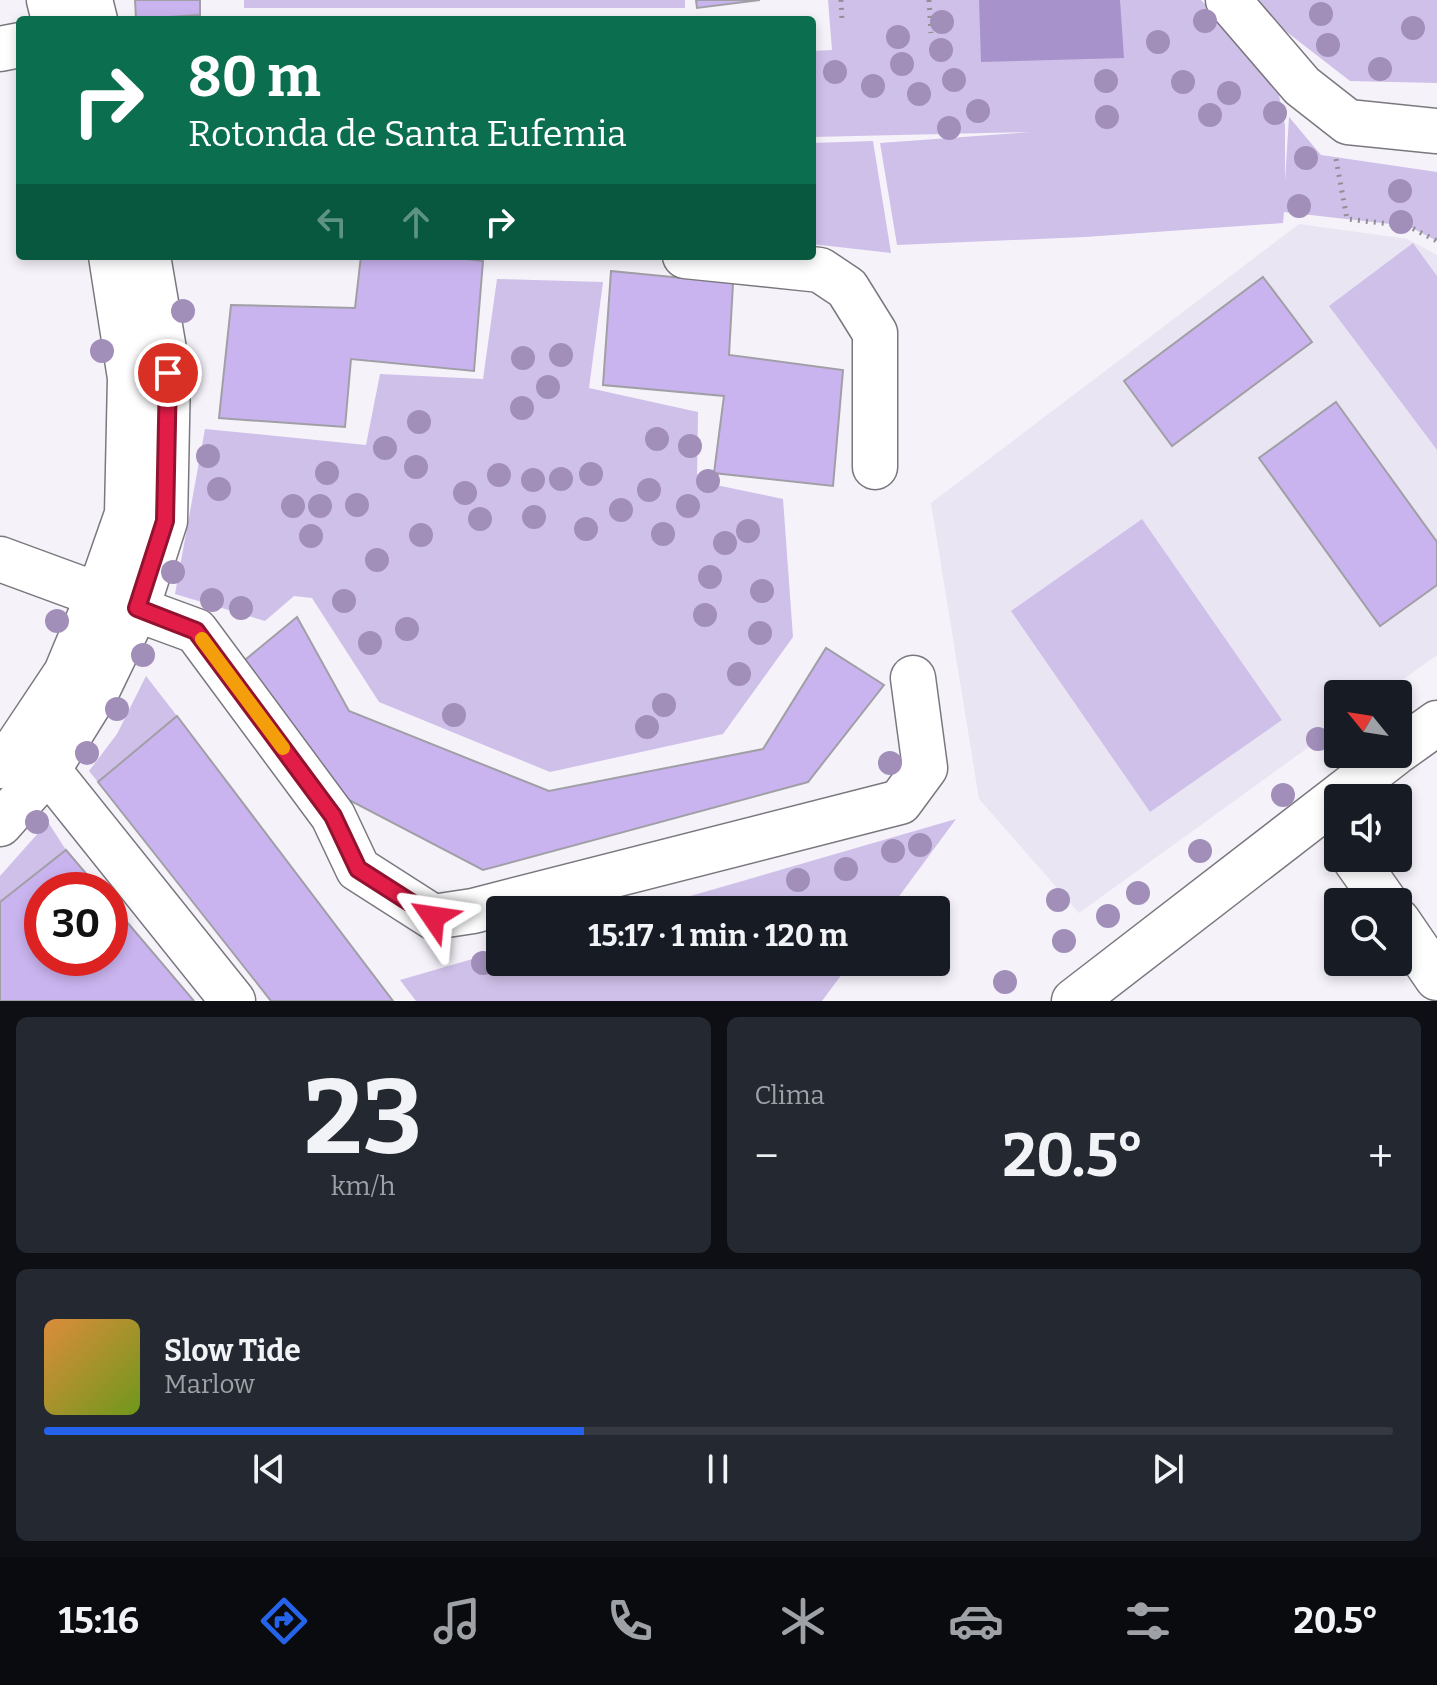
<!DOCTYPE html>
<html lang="es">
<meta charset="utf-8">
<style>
:root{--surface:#171b24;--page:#242831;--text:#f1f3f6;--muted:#9ea1a6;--line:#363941;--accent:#2563eb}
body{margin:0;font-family:Bitter,serif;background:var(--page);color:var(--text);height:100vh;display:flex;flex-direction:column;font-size:30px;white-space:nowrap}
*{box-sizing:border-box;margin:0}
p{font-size:26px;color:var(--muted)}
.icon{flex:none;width:44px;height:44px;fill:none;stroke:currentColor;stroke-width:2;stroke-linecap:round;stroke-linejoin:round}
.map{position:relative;height:1001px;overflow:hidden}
.panel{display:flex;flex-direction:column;gap:16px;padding:16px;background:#0d0f14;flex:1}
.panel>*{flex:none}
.top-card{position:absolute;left:16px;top:16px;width:800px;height:244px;border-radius:8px;box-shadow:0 4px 12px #0003;background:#0b6e4f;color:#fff;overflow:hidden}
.needle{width:52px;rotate:300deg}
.fabs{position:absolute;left:1324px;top:680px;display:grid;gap:16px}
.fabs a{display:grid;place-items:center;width:88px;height:88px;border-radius:8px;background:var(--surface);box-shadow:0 4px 12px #0003;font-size:40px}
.speed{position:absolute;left:24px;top:872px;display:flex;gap:16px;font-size:40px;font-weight:700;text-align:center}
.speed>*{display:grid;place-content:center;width:104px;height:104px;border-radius:50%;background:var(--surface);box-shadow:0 4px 12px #0003;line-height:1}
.speed .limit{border:12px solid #d22;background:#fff;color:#111}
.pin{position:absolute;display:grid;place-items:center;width:68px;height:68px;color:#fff;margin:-34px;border:4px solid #fff;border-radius:50%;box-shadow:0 2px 8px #0007}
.me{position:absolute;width:88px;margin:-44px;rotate:302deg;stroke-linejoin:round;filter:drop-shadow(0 0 6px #0008)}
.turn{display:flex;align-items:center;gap:28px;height:168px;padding:0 40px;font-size:36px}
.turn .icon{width:104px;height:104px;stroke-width:2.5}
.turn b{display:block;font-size:56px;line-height:68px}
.lanes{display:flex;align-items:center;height:76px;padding:0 40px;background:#0003;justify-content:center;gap:40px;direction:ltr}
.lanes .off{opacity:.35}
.big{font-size:60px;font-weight:700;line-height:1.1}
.panel .widget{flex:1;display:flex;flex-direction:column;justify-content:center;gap:12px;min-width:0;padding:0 28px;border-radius:12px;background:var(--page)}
.panel .dial{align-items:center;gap:0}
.dial b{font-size:104px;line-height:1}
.song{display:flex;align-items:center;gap:24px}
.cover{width:96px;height:96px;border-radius:12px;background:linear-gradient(135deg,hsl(30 70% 55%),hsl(80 70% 35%))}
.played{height:8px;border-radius:4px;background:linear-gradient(90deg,var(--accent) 40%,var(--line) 40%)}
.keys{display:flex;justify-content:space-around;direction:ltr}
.heat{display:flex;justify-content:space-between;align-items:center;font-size:44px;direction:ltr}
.panel .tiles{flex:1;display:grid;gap:16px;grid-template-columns:1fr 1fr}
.widget:last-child{grid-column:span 2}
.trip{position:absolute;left:486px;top:896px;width:464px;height:80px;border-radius:8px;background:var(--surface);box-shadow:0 4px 12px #0003;font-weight:700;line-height:80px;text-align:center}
.menu{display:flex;height:128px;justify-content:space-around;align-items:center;background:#090b0e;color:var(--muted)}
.menu .icon{width:56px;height:56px}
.menu .selected{color:var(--accent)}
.menu b{font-size:36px;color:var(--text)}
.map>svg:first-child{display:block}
</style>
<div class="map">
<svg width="1437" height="1001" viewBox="0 0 1437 1001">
<rect width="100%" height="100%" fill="#f5f2fa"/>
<path fill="#eae5f3" d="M1299,224L1408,239L1437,255V655L1383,694H1338V726L1079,913L979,799L931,503Z"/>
<path fill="#cfc0e9" d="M244,0H685V8H244Z
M828,0H1201L1235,38L1279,95L1285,126V181L1289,117L1321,155L1437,172V241L1408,226L1284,212L1283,223L1085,237L897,245L880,143L1031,132L812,137V51L832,50Z
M1256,0H1437V83L1350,81L1270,19Z
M873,141L891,253L812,244V143Z
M1413,243L1437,276V450L1329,306Z
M497,279L603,282L589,388L698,412L697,481L783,499L793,637L723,734L550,772L379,702L312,598L294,596L265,621L175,594L205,429L366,445L380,374L483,379Z
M1142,519L1282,720L1150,812L1011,611Z
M146,676L177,716L98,782L89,771L117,734Z
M956,819L889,910H642Z
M48,822L66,850L0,902V876Z
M500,951V962H851L822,1001H416L400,980Z"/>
<path fill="#a892cb" d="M979,0H1120L1124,58L981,62Z"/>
<path fill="#cab4ef" stroke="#a19fa6" stroke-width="2" d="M135,0H200V15L136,19Z
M696,0H760L697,8Z
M361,256H443L483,261L474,371L351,359L345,427L219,418L231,305L355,308Z
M611,271L733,283L729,355L843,370L833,486L714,473L724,396L603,385Z
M1263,277L1312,342L1172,446L1124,381Z
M1336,402L1437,542V585L1380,626L1259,458Z
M297,617L349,711L549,791L763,749L826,648L884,685L808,782L483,870L326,788L228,674Z
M177,716L393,1001H271L98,782Z
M66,850L100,890H42V958H110V902L194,1001H0V902Z"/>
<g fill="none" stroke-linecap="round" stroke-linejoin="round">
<defs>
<path id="minor" d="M49,0L54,20
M90,0L95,20
M1228,0L1302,86L1348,122L1437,131
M0,49L20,45
M685,256L820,270L847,288L875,333V467
M0,559L196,631L333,816L358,869L433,917L473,911L900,802L925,768L913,678
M1398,751L1437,723
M0,766L16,748L66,673L99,594L127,514L130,378L111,256
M48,770L233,1001
M0,824L48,770L97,691L137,608L165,521L168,373L148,256
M1354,858L1385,902
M1398,921L1437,978
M1074,1001L1394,754"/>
</defs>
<use href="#minor" stroke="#7a787e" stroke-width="47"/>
<path stroke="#918f94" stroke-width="5" stroke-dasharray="2 6" stroke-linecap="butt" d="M841,0L842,20
M929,0L931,33
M1336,159L1347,219L1408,226L1437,241"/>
<use href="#minor" stroke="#fff" stroke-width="44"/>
</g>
<g fill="#a18fba">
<circle cx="1321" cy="14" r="12"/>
<circle cx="1205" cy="21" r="12"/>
<circle cx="942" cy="22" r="12"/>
<circle cx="1413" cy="28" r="12"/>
<circle cx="898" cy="37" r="12"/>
<circle cx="1158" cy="42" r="12"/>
<circle cx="1328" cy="45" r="12"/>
<circle cx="941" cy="50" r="12"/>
<circle cx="902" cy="64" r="12"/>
<circle cx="1380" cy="69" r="12"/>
<circle cx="835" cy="72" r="12"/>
<circle cx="954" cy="80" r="12"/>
<circle cx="1106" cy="81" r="12"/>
<circle cx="1183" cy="82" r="12"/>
<circle cx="873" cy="86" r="12"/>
<circle cx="1229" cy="93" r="12"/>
<circle cx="919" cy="94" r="12"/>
<circle cx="978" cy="111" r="12"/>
<circle cx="1275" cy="113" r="12"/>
<circle cx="1210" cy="115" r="12"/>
<circle cx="1107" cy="117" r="12"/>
<circle cx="949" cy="128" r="12"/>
<circle cx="1306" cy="158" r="12"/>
<circle cx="1400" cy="191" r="12"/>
<circle cx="1299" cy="206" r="12"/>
<circle cx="1401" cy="222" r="12"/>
<circle cx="183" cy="311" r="12"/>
<circle cx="102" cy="351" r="12"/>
<circle cx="561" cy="355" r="12"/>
<circle cx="523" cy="358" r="12"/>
<circle cx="548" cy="387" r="12"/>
<circle cx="522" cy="408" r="12"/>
<circle cx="419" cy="422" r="12"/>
<circle cx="657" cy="439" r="12"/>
<circle cx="690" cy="446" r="12"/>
<circle cx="385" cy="448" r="12"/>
<circle cx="208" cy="456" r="12"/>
<circle cx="416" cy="467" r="12"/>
<circle cx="327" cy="473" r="12"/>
<circle cx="591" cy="474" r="12"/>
<circle cx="499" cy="475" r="12"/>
<circle cx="561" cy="479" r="12"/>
<circle cx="533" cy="480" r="12"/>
<circle cx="708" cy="481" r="12"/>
<circle cx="219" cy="489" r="12"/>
<circle cx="649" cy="490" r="12"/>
<circle cx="465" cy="493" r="12"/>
<circle cx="357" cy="505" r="12"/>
<circle cx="293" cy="506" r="12"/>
<circle cx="320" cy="506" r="12"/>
<circle cx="688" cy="506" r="12"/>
<circle cx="621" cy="510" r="12"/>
<circle cx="534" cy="517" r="12"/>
<circle cx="480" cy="519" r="12"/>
<circle cx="586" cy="529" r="12"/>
<circle cx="748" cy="531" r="12"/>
<circle cx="663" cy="534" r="12"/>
<circle cx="421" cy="535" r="12"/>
<circle cx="311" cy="536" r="12"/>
<circle cx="725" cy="543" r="12"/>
<circle cx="377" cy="560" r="12"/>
<circle cx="173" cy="572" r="12"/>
<circle cx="710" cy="577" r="12"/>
<circle cx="762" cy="591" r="12"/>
<circle cx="212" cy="600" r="12"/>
<circle cx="344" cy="601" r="12"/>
<circle cx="241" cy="608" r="12"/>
<circle cx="705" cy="615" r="12"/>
<circle cx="57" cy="621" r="12"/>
<circle cx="407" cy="629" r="12"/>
<circle cx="760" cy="633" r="12"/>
<circle cx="370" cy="643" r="12"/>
<circle cx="143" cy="655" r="12"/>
<circle cx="739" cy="674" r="12"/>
<circle cx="664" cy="705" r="12"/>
<circle cx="117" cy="709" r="12"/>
<circle cx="454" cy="715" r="12"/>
<circle cx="647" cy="727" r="12"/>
<circle cx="1318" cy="739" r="12"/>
<circle cx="87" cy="753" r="12"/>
<circle cx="890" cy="763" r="12"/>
<circle cx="1283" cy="795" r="12"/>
<circle cx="37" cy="822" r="12"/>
<circle cx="920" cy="845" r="12"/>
<circle cx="893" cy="851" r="12"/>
<circle cx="1200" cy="851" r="12"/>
<circle cx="846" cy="869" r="12"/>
<circle cx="798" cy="880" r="12"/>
<circle cx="1138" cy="893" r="12"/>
<circle cx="1058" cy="900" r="12"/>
<circle cx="1108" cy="916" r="12"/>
<circle cx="1064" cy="941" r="12"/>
<circle cx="483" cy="963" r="12"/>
<circle cx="1005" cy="982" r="12"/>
</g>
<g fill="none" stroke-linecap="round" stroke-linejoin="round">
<defs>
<path id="route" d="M168,373L165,521L137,608L196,631L333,816L358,869L433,917"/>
</defs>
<use href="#route" stroke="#92132f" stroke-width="20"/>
<use href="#route" stroke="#e11d48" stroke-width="14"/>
<path stroke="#f59e0b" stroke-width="14" d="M202,639L283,748"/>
</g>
</svg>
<div class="fabs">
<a><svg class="needle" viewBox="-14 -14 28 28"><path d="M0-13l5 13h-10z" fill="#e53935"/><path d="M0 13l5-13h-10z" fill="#9ea1a6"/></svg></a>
<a><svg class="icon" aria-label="sound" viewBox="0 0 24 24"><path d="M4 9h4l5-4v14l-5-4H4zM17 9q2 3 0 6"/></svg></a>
<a><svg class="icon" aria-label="search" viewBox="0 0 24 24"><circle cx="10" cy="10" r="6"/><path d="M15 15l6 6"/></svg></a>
</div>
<div class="speed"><div class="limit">30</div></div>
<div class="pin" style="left:168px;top:373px;background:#d93025"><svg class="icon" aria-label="arrive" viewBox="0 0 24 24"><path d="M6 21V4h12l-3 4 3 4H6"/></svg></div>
<svg class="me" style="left:433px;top:917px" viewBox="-20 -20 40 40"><path d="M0-17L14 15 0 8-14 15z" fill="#e11d48" stroke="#fff" stroke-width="4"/></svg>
<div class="trip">15:17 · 1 min · 120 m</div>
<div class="top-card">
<div class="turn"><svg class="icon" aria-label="right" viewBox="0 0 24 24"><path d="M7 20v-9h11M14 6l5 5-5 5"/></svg><div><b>80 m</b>Rotonda de Santa Eufemia</div></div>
<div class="lanes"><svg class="icon off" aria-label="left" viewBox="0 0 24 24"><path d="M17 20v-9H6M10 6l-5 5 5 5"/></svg><svg class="icon off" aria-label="ahead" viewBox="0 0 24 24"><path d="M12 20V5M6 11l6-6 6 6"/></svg><svg class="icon" aria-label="right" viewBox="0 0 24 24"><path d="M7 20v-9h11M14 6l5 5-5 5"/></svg></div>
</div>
</div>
<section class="panel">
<div class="tiles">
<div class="widget dial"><b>23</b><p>km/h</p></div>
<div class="widget"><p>Clima</p>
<div class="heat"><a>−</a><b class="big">20.5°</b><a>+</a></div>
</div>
<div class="widget">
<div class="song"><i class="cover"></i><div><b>Slow Tide</b><p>Marlow</p></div></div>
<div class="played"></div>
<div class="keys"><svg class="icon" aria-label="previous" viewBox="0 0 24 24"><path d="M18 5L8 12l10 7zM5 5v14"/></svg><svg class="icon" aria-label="pause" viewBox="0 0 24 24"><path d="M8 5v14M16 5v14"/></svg><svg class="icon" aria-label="next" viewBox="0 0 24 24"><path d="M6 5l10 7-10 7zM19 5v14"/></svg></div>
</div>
</div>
</section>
<nav class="menu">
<b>15:16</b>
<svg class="icon selected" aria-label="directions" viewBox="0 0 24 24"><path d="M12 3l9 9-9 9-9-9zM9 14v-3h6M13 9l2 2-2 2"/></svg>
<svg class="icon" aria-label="music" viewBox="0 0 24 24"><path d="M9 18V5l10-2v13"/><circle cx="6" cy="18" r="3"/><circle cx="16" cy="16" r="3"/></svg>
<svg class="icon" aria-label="phone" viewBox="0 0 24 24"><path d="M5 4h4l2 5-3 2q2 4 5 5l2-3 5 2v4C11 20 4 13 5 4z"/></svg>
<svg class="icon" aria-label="climate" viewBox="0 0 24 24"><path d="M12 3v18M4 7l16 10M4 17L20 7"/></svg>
<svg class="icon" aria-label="car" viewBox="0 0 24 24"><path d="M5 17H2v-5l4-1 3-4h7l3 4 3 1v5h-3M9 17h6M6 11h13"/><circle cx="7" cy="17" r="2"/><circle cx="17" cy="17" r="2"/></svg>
<svg class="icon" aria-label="filters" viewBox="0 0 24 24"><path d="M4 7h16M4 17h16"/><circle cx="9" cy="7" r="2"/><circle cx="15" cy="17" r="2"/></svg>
<b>20.5°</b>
</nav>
